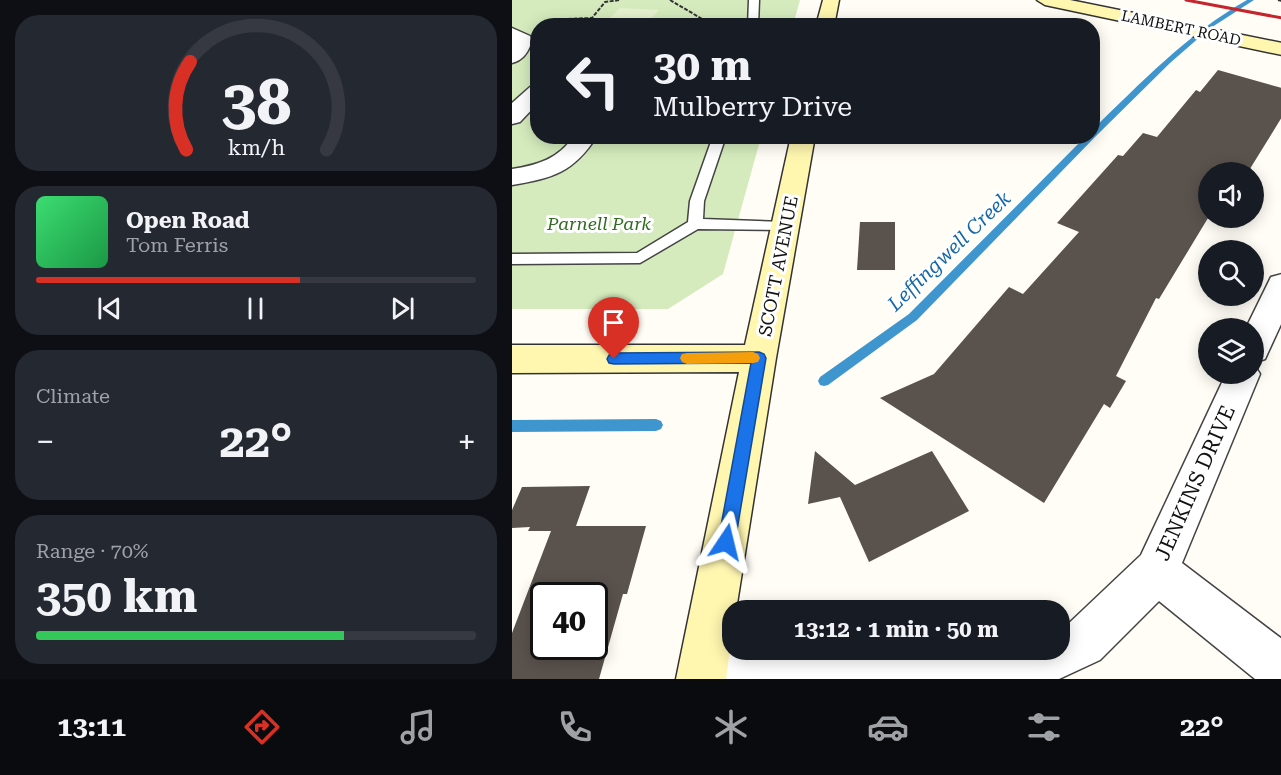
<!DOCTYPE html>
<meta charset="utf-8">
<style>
:root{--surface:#171b24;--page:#242831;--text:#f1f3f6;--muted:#9ea1a6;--line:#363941;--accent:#d93025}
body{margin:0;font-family:"Roboto Serif",serif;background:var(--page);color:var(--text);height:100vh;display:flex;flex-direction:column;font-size:22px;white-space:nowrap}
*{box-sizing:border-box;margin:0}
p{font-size:20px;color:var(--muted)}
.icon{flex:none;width:33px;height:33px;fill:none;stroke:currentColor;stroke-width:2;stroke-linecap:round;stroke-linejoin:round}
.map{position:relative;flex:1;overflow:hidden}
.side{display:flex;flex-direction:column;gap:15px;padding:15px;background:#0d0f14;width:512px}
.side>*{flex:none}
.guide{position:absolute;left:18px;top:18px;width:570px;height:126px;border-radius:24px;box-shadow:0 3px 15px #0003;background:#171b24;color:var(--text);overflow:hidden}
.controls{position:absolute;left:686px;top:162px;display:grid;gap:12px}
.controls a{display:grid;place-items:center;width:66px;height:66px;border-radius:50%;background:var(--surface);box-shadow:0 3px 15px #0003;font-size:30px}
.speed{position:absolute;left:18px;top:582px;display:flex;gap:12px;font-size:30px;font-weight:700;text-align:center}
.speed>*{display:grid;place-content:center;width:78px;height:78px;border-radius:50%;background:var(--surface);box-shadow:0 3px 15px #0003;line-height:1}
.speed .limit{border:3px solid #111;border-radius:9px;background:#fff;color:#111}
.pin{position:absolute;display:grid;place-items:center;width:51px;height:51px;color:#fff;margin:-62px -26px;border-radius:50% 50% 50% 0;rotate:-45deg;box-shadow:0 0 6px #0007}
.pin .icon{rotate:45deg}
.me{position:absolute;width:66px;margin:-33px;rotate:10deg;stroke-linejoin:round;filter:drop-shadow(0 0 4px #0008)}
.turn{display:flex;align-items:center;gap:21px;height:126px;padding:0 24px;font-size:27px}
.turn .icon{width:78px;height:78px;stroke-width:2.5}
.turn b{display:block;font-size:42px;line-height:51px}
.big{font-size:45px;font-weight:700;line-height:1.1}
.side .widget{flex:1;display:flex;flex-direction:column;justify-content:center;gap:9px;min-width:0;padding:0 21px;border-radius:24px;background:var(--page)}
.side .dial{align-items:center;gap:0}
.dial svg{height:156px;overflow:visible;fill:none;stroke:var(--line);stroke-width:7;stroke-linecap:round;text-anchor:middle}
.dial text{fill:var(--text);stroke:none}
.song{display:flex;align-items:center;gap:18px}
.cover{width:72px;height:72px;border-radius:9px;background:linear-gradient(135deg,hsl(140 70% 55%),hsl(140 70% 35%))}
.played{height:6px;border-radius:3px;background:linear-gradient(90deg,var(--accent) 60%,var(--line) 60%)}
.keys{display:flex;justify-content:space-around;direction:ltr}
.heat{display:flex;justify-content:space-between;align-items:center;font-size:33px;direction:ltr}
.charge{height:9px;border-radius:4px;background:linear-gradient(90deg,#34c759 70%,var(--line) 0)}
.trip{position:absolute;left:210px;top:600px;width:348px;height:60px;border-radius:24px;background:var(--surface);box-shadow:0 3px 15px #0003;font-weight:700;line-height:60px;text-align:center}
.tabs{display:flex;height:96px;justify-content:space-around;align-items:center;background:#090b0e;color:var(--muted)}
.tabs .icon{width:42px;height:42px}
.tabs .active{color:var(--accent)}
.tabs b{font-size:27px;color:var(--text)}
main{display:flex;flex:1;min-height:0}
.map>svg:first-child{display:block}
</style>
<main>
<section class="side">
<div class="widget dial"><svg viewBox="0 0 100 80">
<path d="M14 69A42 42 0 1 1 86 69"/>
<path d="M14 69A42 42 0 0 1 16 24" stroke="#d93025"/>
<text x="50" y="56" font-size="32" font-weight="700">38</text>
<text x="50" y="72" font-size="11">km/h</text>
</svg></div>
<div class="widget">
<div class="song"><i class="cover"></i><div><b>Open Road</b><p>Tom Ferris</p></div></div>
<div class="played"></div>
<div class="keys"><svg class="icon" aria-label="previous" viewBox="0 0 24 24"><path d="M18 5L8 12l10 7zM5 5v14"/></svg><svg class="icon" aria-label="pause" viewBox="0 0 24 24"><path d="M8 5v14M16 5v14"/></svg><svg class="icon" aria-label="next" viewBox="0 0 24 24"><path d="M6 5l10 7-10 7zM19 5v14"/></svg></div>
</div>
<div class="widget"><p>Climate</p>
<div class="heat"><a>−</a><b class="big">22°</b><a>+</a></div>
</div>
<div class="widget"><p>Range · 70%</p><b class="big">350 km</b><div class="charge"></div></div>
</section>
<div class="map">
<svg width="770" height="679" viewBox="0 0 770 679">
<rect width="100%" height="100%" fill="#fffdf5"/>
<path fill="#d5ebbd" d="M0,0H288L281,25L26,26V136L249,137L211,274L156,309H0Z"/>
<path fill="#e6f2cf" d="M108,8L147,10L133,25H91Z"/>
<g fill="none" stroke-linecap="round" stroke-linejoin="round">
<path fill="#3f96cf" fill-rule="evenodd" d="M735,0H742L697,29L658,63L583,137L405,320L316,385L312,386L308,385L306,381L308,377L397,314L574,136H580V130C629,83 675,34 735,0Z
M144,419L149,421L151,425L149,429L144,431L0,432V420Z"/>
</g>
<path fill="#5a524d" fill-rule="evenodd" d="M706,70L770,88V117L736,172H696V218L647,299L644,298L604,376L614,381L598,408L592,404L532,503L368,398L422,374L497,287L511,294L567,232L545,223L606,155L611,156L631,133L645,137L684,90L688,92Z
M348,222H383V270H345Z
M303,451L343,485L420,451L457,511L357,562L328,497L296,504Z
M78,486L64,526H134L115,594H111L87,679H0V633L39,531H16L18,527L0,528V510L10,487ZM32,596H82V646H32Z"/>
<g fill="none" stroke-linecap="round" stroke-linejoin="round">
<defs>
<path id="lane" d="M237,0H247L246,26H236Z
M201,136H214L192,201L191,219L274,222L282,227L279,230L186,229L128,263L0,264V254L125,253L176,222L178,201Z"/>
<path id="street" d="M0,28L18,36L20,40C17,51 12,60 0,63Z
M26,86V103L8,122L0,124V103L18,87Z
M62,136H85C61,173 41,178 0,185V169C26,165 46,159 62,136Z
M770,274V322L753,359L741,363V328H734L759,277Z
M741,363L748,374L670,563L770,639V679H743L647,601L588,660L547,679H166L173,661L190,653L548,650V629L554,626L629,555L714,374H741Z"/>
<path id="secondary" d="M311,0H327L322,26H304Z
M525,0H558L770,43V55L533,5Z
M279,136H303L264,358L224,610H220V635L214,679H164L227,372L0,373V345H233Z"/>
</defs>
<use href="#lane" stroke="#444" stroke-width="3"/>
<use href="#street" stroke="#444" stroke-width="3"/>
<use href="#secondary" stroke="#333" stroke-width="3"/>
<path stroke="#333" stroke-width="2" stroke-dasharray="4 1.5" stroke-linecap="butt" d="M158,0L202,26
M766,0L770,1
M41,26L55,19L80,18L93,2L108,0"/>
<use href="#lane" fill="#fff" fill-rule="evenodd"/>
<use href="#street" fill="#fff" fill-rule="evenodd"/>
<use href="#secondary" fill="#fff6b0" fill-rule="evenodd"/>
<path stroke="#c4262e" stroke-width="3" d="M674,0L770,18"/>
</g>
<path fill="#1a73e8" stroke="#114b97" stroke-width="1.5" d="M247,352L252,354L254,358L223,542L221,549L214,551L208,549L206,542L239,363L102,364L97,363L95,359L97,355L102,353Z"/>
<path fill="#f59e0b" d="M241,352L246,354L248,358L246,362L241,363L175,364L170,362L168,358L170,354L175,353Z"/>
<g text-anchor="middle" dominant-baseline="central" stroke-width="6" stroke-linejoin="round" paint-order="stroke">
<g font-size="15" fill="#111" stroke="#fff">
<text transform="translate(669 28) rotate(12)">LAMBERT ROAD</text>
</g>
<g font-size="18" font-style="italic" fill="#2f6b1f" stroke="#fff">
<text x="87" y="223">Parnell Park</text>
</g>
<g font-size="18" fill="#111" stroke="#fff">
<text transform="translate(266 266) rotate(-79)">SCOTT AVENUE</text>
</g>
<g font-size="20" font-style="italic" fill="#1768a6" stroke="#fff">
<text transform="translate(437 251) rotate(-44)">Leffingwell Creek</text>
</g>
<g font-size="21" fill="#111" stroke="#fff">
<text transform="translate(683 483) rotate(-66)">JENKINS DRIVE</text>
</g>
</g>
</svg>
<div class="controls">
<a><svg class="icon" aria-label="sound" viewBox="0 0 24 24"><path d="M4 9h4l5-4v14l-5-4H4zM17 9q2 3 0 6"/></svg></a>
<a><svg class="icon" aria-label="search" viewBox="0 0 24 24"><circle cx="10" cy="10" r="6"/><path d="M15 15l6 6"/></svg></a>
<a><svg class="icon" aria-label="layers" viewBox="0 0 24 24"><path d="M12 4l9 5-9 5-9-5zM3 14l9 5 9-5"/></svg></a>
</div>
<div class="speed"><div class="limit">40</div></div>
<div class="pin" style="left:102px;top:359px;background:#d93025"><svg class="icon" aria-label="arrive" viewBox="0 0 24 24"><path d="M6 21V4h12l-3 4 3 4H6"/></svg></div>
<svg class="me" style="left:214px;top:542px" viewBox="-20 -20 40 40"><path d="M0-17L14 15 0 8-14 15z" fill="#1a73e8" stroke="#fff" stroke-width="4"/></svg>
<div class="trip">13:12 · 1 min · 50 m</div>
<div class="guide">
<div class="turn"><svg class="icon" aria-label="left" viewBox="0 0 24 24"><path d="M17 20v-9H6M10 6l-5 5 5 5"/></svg><div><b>30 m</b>Mulberry Drive</div></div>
</div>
</div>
</main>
<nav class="tabs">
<b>13:11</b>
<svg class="icon active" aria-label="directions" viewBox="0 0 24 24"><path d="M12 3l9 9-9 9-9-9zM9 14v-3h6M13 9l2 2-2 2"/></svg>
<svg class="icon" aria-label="music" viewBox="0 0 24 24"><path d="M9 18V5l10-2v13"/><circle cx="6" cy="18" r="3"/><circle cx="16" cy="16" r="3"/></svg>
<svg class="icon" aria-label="phone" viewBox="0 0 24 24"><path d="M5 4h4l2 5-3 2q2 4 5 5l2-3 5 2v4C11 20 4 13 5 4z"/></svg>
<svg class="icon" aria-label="climate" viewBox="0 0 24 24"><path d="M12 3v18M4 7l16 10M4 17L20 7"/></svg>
<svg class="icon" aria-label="car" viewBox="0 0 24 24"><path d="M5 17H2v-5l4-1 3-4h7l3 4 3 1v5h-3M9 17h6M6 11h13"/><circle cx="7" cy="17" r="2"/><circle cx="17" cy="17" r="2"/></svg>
<svg class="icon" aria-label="filters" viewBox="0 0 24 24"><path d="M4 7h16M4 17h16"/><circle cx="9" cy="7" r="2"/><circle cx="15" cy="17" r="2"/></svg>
<b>22°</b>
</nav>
